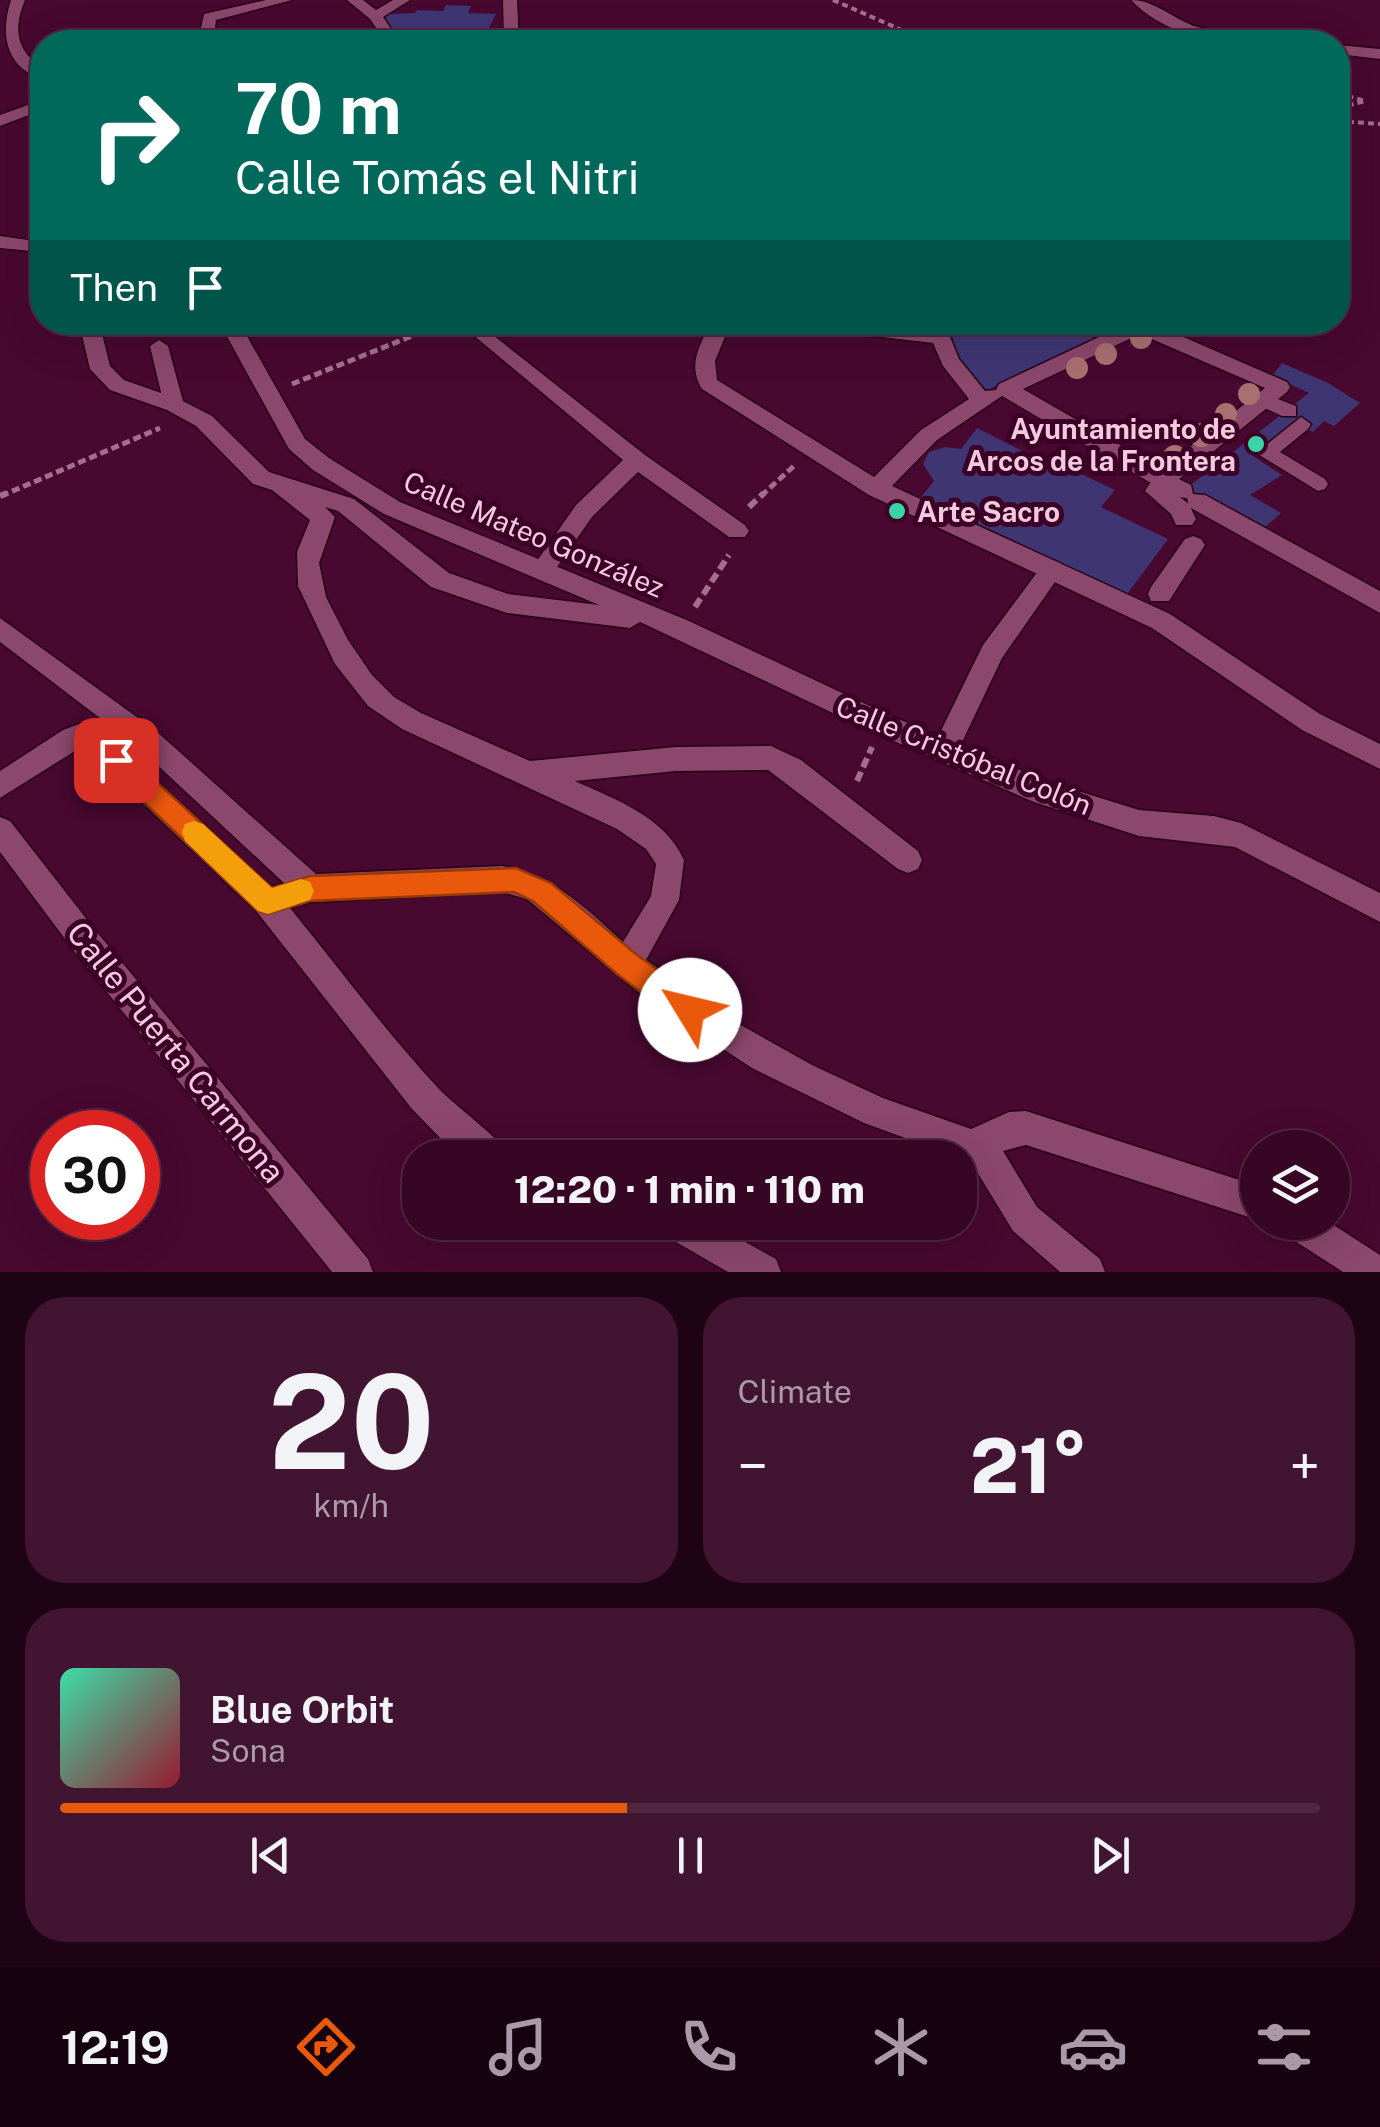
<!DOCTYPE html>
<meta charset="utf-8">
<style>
:root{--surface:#360624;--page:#411431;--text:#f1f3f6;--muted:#aa99a6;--line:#502741;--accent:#ea580c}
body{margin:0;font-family:"Public Sans",sans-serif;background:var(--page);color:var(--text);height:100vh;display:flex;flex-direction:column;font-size:38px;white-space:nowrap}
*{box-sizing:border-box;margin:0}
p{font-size:32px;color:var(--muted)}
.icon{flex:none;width:55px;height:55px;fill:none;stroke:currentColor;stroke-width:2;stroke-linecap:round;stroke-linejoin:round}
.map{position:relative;height:1272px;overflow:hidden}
.drawer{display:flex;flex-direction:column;gap:25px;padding:25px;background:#1e0314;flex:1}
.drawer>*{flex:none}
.banner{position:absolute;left:30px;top:30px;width:1320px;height:305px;border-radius:40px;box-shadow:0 10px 40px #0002,0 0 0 2px var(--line);background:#00695c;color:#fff;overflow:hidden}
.fabs{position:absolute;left:1240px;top:1130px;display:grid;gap:20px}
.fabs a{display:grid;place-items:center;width:110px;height:110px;border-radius:50%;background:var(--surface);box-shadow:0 10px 40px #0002,0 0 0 2px var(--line);font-size:50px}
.speed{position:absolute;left:30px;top:1110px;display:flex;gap:20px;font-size:50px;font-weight:700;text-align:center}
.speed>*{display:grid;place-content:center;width:130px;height:130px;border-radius:50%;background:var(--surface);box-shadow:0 10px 40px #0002,0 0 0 2px var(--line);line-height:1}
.speed .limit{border:15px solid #d22;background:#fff;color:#111}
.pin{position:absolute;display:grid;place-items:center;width:85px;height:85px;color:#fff;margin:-42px;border-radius:20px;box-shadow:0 5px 15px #0006}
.me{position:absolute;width:110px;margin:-55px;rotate:306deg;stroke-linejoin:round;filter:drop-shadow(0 0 8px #0008)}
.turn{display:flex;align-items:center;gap:35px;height:210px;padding:0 40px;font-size:45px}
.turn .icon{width:130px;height:130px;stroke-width:2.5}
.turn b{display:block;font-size:70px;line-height:85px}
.then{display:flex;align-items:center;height:95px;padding:0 40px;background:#0003;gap:20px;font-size:38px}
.big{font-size:75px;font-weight:800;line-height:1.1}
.drawer .card{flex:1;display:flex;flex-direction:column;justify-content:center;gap:15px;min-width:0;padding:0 35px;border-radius:40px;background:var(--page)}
.drawer .dial{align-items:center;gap:0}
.dial b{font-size:130px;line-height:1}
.song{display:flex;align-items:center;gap:30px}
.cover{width:120px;height:120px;border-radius:15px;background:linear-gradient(135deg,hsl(160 70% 55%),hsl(350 70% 35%))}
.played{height:10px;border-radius:5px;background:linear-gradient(90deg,var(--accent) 45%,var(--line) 45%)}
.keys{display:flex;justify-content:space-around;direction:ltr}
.heat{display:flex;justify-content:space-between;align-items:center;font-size:55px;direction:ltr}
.drawer .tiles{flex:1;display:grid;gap:25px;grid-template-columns:1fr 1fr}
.card:last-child{grid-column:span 2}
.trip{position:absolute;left:402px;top:1140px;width:575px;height:100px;border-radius:40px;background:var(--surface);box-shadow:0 10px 40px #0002,0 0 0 2px var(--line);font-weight:800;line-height:100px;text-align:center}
.menu{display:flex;height:160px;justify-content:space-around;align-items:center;background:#16020e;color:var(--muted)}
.menu .icon{width:70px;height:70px}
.menu .selected{color:var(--accent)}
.menu b{font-size:45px;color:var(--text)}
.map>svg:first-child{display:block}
</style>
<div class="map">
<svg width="1380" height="1272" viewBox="0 0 1380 1272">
<rect width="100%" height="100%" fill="#480830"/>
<path fill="#3f3573" d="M446,5L471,6L468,13L496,14L484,38L460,37L457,42H426L430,35L403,33L405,30L387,28L381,20L390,14L415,13L417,10L443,11Z
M954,322H1073L1094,339L981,393L952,353Z
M1282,363L1328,383L1360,403L1334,426L1324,421L1313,432L1295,421L1253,456L1282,475L1250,495L1281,513L1262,530L1174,498L1309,393L1272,376Z
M977,428L1058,469L1060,464L1115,490L1101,507L1168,539L1125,597L917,502L934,481L923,464L929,452L945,447L961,449Z"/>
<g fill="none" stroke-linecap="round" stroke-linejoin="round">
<defs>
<path id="service" d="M159,340L168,346L184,405L174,411L164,405L150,346Z
M1265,394L1296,406V416H1282L1258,405V395Z
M1301,417L1311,424L1308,429L1280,452L1325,479L1328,484L1325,489L1318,491L1256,453Z"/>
<path id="pedestrian" d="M266,0H292L216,20L213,42H198L204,14Z
M479,324L645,455L745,525L749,531L745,537H729L638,472L592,517L550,577H534L530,571L576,505L623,460L472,334L469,330Z
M1165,470L1176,478L1169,489L1189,504L1196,519L1192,525H1176L1171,514L1145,491L1157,472Z
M1193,536L1201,539L1205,545L1201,551L1169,601H1151L1148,594L1151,587L1185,539Z
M1052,560L1060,563L1064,569L1002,658L954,759L944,763L934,759L931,751L983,645L1044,563Z"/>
<path id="minor" d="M11,0H25C13,29 16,50 42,68V79C5,67 0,33 11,0Z
M347,0H363L376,10L393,0H410L383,17L400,42H386L370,19Z
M503,0H517L519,42H504Z
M42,100V110L0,126V115Z
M0,236L42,242V252L0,248Z
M79,322H99L110,366L124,380L181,400L212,416L269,472L354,499L449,573L508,594L599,605L384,514L313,470L289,449L219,322H239L305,439L329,458L400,502L689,621L891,716L1049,782L1139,810L1214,816L1241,823L1380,893V922L1235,847L1139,836L1034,802L873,732L640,622L630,628L507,613L431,587L338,511L325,507L335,517L319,563L326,597L348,640L372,675L394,697L421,713L530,761L676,747L771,746L801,760L918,851L922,860L918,869L908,873L898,869L768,770L676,771L575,781C615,799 665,817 684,860L679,900L646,960L739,1024L812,1065L883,1098L971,1129L1009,1112L1026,1111L1258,1186V1220L1026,1145L1003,1151L1037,1207L1100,1259L1105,1272H1060L1013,1231L971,1162L864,1123L752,1068L648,1000L527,899L502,892L310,902L290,908C339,968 386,1032 439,1089C455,1106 504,1141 511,1158H465L445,1143L412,1109L257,912L83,746L0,798V771L63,730L82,723L101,730L271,887L284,883L138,747L0,642V618L156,731L316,874L502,866C553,875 586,908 623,942L651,896L656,864L646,849L617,829L402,729L368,706L335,664L298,586L297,552L310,520L272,490L253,484L196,426L167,410L110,390L90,369Z
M711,322H731L715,361L717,380L874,477L921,430L969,399L943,366L933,343L805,328L795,322H867L948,332L959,359L985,391L996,390L999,384L1131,322H1149L1287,382L1290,387L1287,392L1179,479L1191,485L1193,494L1205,495L1380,591V613L1189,507L1187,498L1175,497L1002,396L937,440L892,486L1170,614L1320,714L1380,744V769L1302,730L1152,628L869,495L702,389C687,364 700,346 711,322ZM1140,334L1265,388L1162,469L1023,389Z
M657,1222H709L776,1259L781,1272H728L662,1234Z
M1279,1222H1329L1380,1255V1272H1343L1284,1234Z"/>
<path id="tertiary" d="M1131,0C1155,0 1173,19 1197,27C1218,33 1249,30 1267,42C1220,45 1165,36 1131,0Z
M1338,45L1380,49V59L1338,54Z
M0,817L10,821L96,931L368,1259L373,1272H332L74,951L0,852Z"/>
</defs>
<use href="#service" stroke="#270016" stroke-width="3"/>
<use href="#pedestrian" stroke="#270016" stroke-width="3"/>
<use href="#minor" stroke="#270016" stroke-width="3"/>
<use href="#tertiary" stroke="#270016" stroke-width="3"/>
<path stroke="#a36f8d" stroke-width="4" stroke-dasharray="6 4" stroke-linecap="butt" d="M833,0L929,42
M1338,93L1365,101L1338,108
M1338,121L1380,124"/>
<path stroke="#a36f8d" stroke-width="5" stroke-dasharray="8 4" stroke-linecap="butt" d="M292,384L447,322
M1,496L160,428
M761,496L795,465"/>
<path stroke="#a36f8d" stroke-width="6" stroke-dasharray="10 5" stroke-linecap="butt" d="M0,496L7,493
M749,507L764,493
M695,607L729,555
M857,781L872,747"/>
<use href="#service" fill="#8b476c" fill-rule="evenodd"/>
<use href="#pedestrian" fill="#8b476c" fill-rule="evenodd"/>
<use href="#minor" fill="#8b476c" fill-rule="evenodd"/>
<use href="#tertiary" fill="#8b476c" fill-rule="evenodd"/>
</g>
<g fill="#aa6f71">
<circle cx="1141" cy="338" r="11"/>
<circle cx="1106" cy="354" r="11"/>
<circle cx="1077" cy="368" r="11"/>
<circle cx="1249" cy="394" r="11"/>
<circle cx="1226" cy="414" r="11"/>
<circle cx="1201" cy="435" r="12"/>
<circle cx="1175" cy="457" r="12"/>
</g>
<path fill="#ea580c" stroke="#983908" stroke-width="2.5" d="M116,749L124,752L272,888L310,876L516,868L551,883L637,955L700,1000L704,1010L700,1021L690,1025L680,1021L617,974L533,901L514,892L310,901L268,914L258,911L107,767L103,760L107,752Z"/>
<path fill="#f59e0b" d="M194,821L203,824L272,888L301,879L310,882L314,891L310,900L268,914L258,911L185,841L182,832L185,824Z"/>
<g fill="#39d4a5" stroke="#3c0026" stroke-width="4">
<circle cx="1256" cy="444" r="10"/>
<circle cx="897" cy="511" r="10"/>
</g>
<g text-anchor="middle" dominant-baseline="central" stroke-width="10" stroke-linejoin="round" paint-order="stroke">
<g font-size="28" font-weight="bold" fill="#f2c9dd" stroke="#3c0026" text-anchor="end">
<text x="1236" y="428">Ayuntamiento de<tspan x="1236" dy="32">Arcos de la Frontera</tspan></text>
<text x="917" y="511" text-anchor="start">Arte Sacro</text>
</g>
<g font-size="28" fill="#f2c9dd" stroke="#3c0026">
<text transform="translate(534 534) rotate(23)">Calle Mateo González</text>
<text transform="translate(964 755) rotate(22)">Calle Cristóbal Colón</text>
</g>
<g font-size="32" fill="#f2c9dd" stroke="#3c0026">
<text transform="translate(176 1052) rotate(51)">Calle Puerta Carmona</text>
</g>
</g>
</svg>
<div class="fabs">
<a><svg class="icon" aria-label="layers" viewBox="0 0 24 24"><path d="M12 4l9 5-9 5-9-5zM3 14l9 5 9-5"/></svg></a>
</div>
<div class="speed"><div class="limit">30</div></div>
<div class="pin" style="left:116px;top:760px;background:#d93025"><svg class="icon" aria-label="arrive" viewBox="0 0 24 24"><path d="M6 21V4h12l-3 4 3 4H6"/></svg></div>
<svg class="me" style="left:690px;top:1010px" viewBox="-20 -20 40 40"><circle r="19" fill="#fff"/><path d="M0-13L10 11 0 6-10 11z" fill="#ea580c"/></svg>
<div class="trip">12:20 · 1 min · 110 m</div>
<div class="banner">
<div class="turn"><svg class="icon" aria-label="right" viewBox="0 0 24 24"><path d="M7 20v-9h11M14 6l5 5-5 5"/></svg><div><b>70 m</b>Calle Tomás el Nitri</div></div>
<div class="then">Then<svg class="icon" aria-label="arrive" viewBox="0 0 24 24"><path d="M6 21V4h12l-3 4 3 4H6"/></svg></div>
</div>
</div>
<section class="drawer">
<div class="tiles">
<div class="card dial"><b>20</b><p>km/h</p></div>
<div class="card"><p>Climate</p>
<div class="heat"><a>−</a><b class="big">21°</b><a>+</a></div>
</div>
<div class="card">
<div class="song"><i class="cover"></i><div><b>Blue Orbit</b><p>Sona</p></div></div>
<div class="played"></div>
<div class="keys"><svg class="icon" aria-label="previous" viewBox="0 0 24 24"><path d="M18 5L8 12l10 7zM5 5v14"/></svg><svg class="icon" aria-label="pause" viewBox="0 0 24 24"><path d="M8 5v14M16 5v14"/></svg><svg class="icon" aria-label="next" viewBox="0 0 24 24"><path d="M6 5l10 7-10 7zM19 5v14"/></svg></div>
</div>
</div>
</section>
<nav class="menu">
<b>12:19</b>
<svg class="icon selected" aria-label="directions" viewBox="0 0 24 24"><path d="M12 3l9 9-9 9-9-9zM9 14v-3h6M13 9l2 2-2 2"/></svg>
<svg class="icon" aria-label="music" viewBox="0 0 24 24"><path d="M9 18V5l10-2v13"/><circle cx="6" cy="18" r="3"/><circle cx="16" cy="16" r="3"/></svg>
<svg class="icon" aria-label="phone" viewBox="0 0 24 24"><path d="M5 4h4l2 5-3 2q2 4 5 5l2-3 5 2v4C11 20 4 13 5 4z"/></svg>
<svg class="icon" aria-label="climate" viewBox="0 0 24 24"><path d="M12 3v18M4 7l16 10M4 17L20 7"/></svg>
<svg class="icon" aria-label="car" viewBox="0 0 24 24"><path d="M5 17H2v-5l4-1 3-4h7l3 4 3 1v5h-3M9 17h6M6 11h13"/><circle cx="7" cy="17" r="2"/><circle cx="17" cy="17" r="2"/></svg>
<svg class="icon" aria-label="filters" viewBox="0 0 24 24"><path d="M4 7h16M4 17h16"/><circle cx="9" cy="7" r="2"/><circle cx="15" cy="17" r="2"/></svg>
</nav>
